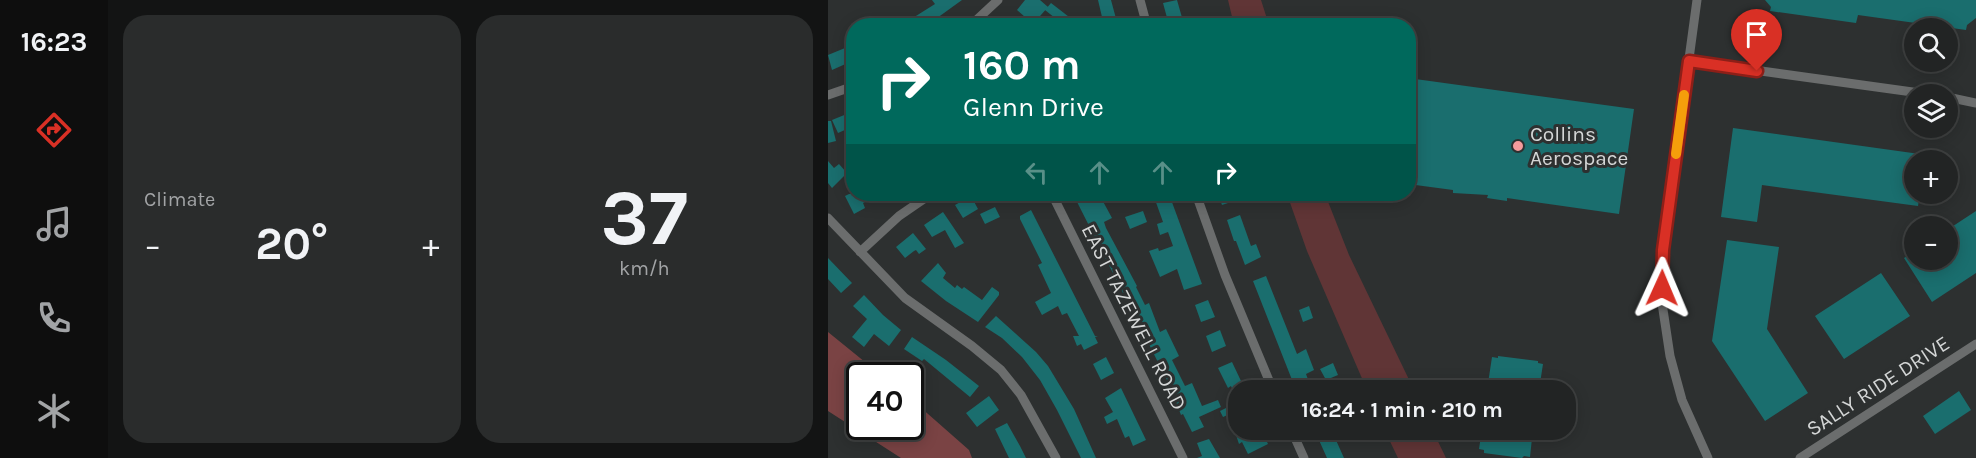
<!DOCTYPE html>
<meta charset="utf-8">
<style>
:root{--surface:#222424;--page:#2a2c2c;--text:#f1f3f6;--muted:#a2a4a6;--line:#3f4141;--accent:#d93025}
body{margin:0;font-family:Karla,sans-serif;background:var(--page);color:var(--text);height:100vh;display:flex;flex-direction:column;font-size:22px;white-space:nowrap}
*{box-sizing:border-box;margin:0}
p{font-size:20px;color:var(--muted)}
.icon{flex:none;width:33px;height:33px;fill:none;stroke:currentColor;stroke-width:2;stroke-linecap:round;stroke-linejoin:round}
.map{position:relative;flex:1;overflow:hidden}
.sheet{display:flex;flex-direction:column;gap:15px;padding:15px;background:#131414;width:720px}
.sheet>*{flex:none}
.hud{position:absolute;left:18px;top:18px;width:570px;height:183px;border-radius:24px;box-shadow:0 3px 15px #0003,0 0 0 2px var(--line);background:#00695c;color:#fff;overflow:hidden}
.tools{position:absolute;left:1076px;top:18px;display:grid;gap:12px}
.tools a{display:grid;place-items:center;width:54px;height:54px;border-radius:50%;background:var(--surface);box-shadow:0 3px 15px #0003,0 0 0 2px var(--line);font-size:30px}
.speed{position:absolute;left:18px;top:362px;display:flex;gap:12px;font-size:30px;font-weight:700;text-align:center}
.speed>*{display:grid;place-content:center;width:78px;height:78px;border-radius:50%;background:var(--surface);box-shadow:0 3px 15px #0003,0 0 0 2px var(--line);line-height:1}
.speed .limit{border:3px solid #111;border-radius:9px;background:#fff;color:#111}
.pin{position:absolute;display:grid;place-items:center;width:51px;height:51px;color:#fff;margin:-62px -26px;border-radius:50% 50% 50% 0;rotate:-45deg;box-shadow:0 0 6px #0007}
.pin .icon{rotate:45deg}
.me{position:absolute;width:66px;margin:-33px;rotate:1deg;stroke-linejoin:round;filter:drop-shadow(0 0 4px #0008)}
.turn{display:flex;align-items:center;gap:21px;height:126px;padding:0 18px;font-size:27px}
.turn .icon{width:78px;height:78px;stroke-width:2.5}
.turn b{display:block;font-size:42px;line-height:51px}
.lanes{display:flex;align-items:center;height:57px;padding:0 18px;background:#0003;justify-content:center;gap:30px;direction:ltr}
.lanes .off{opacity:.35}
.big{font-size:45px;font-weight:700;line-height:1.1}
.sheet .card{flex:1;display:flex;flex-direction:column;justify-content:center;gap:9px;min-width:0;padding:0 21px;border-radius:24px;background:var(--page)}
.sheet .dial{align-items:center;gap:0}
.dial b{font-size:78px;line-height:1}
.heat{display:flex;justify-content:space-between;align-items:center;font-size:33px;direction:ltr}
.sheet .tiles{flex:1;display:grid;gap:15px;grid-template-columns:repeat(2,1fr)}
.trip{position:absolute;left:400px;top:380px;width:348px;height:60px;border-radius:24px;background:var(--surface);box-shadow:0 3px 15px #0003,0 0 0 2px var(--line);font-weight:700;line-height:60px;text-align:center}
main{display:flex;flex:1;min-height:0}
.menu{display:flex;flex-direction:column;width:108px;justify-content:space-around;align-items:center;background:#0e0e0e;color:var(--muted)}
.menu .icon{width:42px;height:42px}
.menu .active{color:var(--accent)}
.menu b{font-size:27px;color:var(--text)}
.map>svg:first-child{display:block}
</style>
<main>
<nav class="menu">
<b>16:23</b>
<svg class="icon active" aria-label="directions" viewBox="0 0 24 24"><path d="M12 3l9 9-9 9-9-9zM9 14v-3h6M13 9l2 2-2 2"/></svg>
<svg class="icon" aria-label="music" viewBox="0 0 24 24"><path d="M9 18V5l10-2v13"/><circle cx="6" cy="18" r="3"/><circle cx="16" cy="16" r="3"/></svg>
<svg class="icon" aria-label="phone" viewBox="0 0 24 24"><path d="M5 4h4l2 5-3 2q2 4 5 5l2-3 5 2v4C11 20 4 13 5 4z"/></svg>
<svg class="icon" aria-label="climate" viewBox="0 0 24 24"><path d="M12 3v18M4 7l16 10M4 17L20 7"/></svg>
</nav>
<section class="sheet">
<div class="tiles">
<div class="card"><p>Climate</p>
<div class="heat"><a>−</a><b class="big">20°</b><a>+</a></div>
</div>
<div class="card dial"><b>37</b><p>km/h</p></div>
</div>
</section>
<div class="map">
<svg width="1148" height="458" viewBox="0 0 1148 458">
<rect width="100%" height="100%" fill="#2d3030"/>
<path fill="#603536" d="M400,0H433L441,25H406Z
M459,194H497L521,255L586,390H539L479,251Z
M556,429H604L618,458H570Z"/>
<path fill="#7a4344" d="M0,332L53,375H32V426H82L83,399L141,450L144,458H73L0,411Z"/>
<path fill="#1a6e6e" d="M104,0H134L98,26H72L107,4Z
M197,0H212L220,7L205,24L189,10Z
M270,0H283L290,26H270L268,18L274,17Z
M349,0L355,21L341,25L335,3Z
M937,0H1148V18L1139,25L1138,30L1030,15L1028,23L942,11L943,7Z
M223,3L245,20L232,22L217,10Z
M17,48L22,62L4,70L0,55Z
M580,78L806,109L791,214L679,198V201L659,198L660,195L625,193V190L580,184Z
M26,111V126L10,133L4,120Z
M0,121H3L8,141L0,143Z
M905,128L1106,156V160H1086V194H1092L1090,206L934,185L929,222L893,217Z
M0,161L6,168L11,164L19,173L4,188L0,183Z
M21,194H53L35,203L37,208L26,214L17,196Z
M245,194H271L284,218L276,222L278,228L309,286L308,287L317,305L321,303L332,332L338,329L351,356L344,360L357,386L364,383L374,406L390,400L393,407L371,417L376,427L364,432L355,414L353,415L342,386Z
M325,194H341L374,284L356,290L349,269L332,277L321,251L330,248L331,251L345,246L340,232L332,235L329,224L335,222Z
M390,194H404L406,201L394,205Z
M143,196L150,209L135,218L127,205Z
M167,207L172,217L157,224L152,214Z
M203,210L267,336H270L267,337L270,343L256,350L253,344L249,346L245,336H251L239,313L234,315L230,306L214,315L207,302L223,293L210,265L214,263L192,219V216Z
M315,211L319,222L302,229L297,217Z
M1148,211V273L1104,302L1076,258L1086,252V260H1119V230Z
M115,212L136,243L127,248L117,230L104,237L96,225Z
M412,215L423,246L428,244L433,257L417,265L408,241H406L399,220Z
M85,233L98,249L91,254L88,250L86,251L77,258L68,247Z
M899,240L951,247L939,329L980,393L937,421L884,341Z
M0,258L24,283L13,293L0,279Z
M110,263L118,273L115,278L127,288L129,285L134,289L136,287L154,300L164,287L171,292V295L150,322L118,301L93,281Z
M1053,273L1082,316L1016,359L987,316Z
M438,276L469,354L478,349L486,370L478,374L482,385L470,390H468L425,281Z
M36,295L55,315L73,330L61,346L46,334L36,347L24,337L39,319L25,306Z
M380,300L387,317L373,322L367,305Z
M481,306L485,318L475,322L471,310Z
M168,316L208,352L220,366L246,409L268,458H253L229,410L212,380L194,357L174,338L157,327Z
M392,330L398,346L384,352L378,336Z
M84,337L118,360L151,386L142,397L96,359L94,361L76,349Z
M670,356L710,361V363L715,364L711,390H659L664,357L670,358Z
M278,357L286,373L273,380L265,364Z
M404,362L413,381L411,383V410L395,417L392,411L410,402L403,386L400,388L390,368Z
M505,363L510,375L498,380L492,369Z
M293,388L318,440L305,446L301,436L297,438L289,419L279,424L276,417L285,412L277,398Z
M1131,391L1143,410L1107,434L1095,416Z
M161,396L171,410L149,427L138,413Z
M179,423L192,446L198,458H181L167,429Z
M406,429H419L421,435L433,429L440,444L420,454L414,442L411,444Z
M486,429H503L516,458H499Z
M654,429H705L702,457L696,456L694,458L656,453V450L651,449Z
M381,439L392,458H369L374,456L369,443Z"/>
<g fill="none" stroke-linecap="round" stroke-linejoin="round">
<path stroke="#6b6d6d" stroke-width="9" d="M312,0L319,26
M869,0L835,250L834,303L842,356L854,400L880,458
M142,26L170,0
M861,61L1099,94
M0,95L26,86
M1119,97L1148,103
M224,194L355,458
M368,194L397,275L445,390
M0,218L77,298L144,346L173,370L193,395L228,458
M32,252L71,216L103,194
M463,429L476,458
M972,458L1148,344"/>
</g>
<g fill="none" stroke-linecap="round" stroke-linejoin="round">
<defs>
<path id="route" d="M834,288L835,250L861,61L929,71"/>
</defs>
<use href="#route" stroke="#8d1f18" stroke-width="15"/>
<use href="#route" stroke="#d93025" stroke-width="10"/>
<path stroke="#f59e0b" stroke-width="10" d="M848,154L856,95"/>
</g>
<circle fill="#f59b9c" stroke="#2d3030" stroke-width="2" cx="690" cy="146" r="6"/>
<g text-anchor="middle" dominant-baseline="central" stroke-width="6" stroke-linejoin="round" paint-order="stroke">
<g font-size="21" fill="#d4d6d6" stroke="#2d3030" text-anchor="start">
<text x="702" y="134">Collins<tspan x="702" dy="24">Aerospace</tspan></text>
</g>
<g font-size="21" fill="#d4d6d6" stroke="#2d3030">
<text transform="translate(306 317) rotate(63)">EAST TAZEWELL ROAD</text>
<text transform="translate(1050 386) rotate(-33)">SALLY RIDE DRIVE</text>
</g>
</g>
</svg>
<div class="tools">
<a><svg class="icon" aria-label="search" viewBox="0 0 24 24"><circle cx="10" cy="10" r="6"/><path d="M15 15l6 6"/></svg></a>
<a><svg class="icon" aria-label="layers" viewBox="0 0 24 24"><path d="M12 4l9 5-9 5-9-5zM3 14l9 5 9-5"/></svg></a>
<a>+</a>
<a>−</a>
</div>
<div class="speed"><div class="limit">40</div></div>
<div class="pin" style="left:929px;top:71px;background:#d93025"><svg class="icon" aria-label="arrive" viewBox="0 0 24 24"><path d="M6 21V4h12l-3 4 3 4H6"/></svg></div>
<svg class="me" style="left:834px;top:288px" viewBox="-20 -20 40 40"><path d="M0-17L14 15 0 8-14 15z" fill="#d93025" stroke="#fff" stroke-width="4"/></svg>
<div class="trip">16:24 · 1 min · 210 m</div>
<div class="hud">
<div class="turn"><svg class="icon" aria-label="right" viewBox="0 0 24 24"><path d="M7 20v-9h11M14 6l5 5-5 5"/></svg><div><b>160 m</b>Glenn Drive</div></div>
<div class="lanes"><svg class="icon off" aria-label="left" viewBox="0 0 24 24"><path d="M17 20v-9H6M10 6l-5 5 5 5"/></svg><svg class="icon off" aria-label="ahead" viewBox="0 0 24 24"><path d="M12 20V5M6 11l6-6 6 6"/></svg><svg class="icon off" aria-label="ahead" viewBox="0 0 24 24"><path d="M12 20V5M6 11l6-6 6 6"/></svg><svg class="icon" aria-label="right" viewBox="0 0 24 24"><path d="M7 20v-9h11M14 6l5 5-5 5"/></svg></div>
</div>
</div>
</main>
